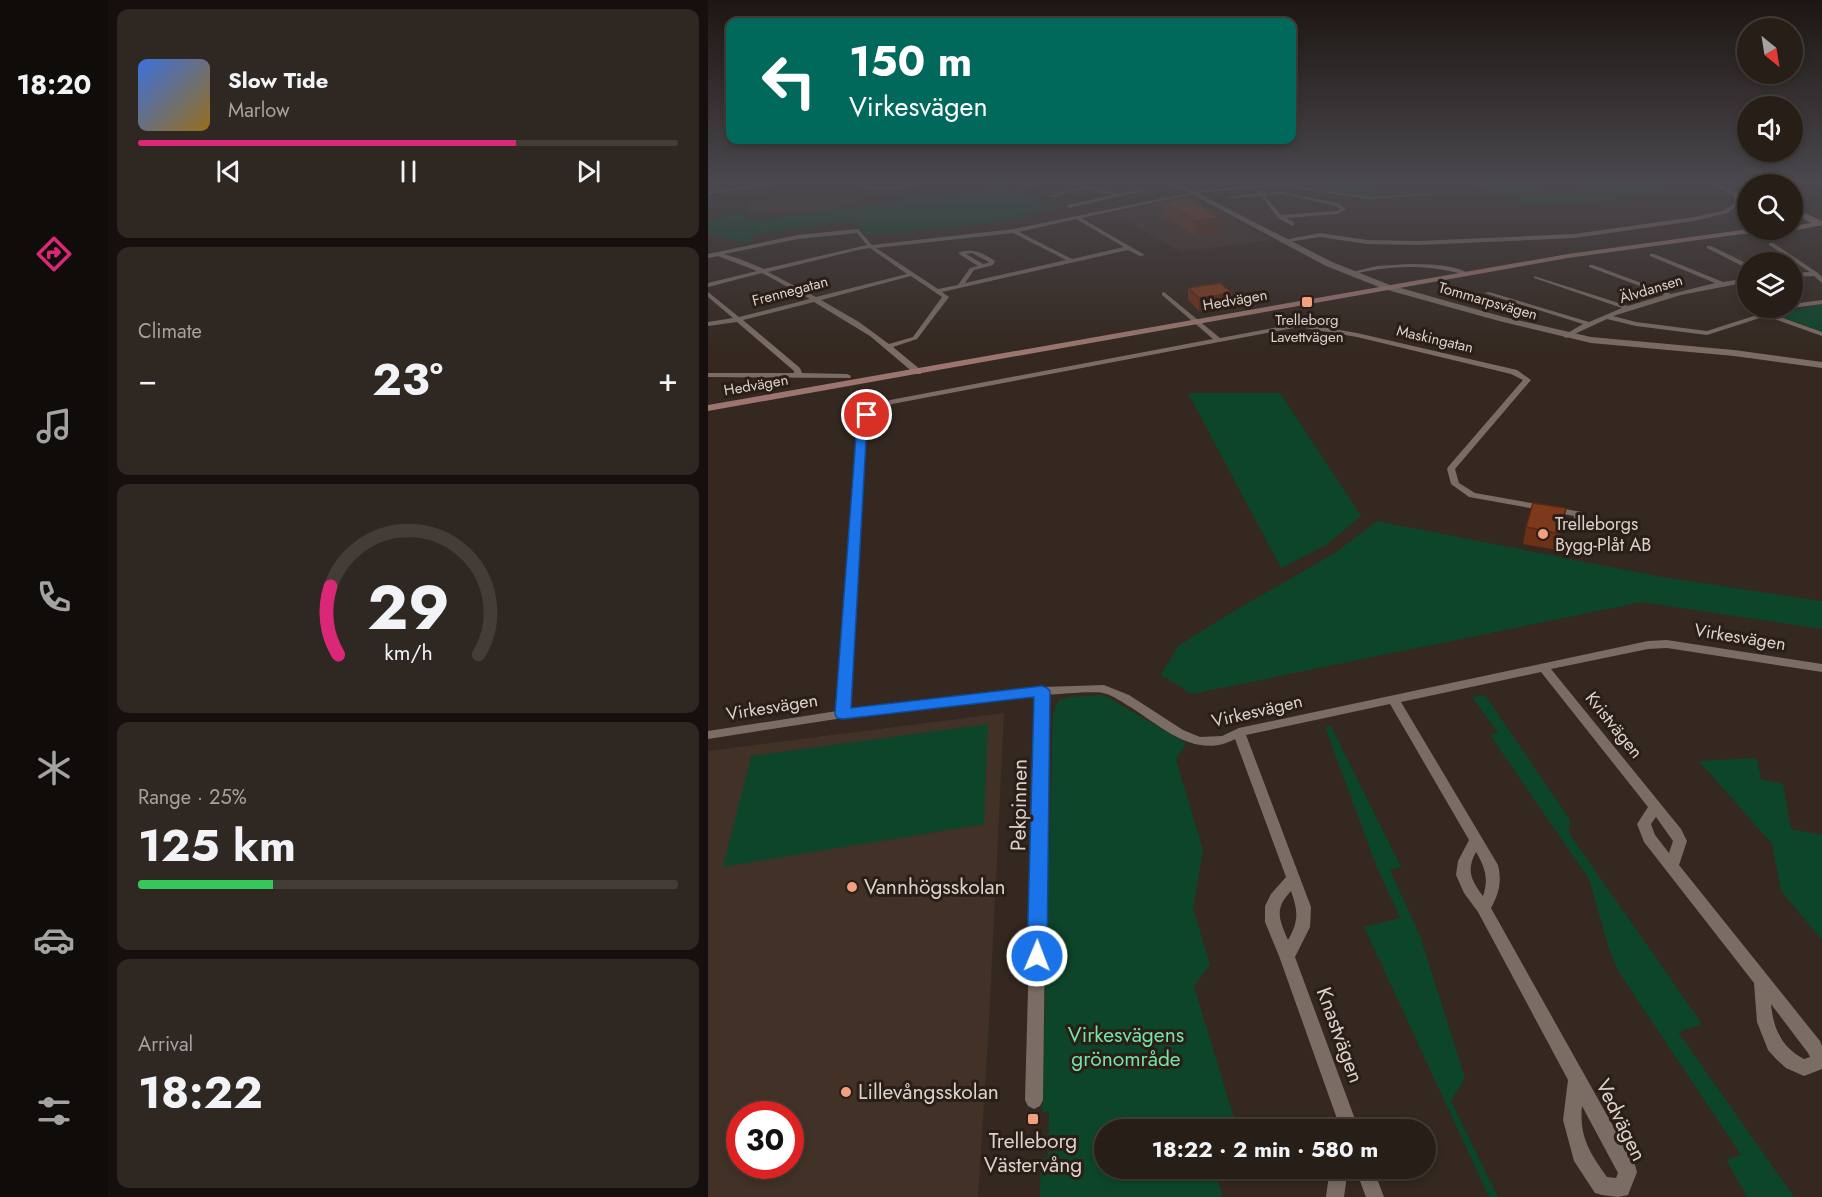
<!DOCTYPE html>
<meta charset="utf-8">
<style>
:root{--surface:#271e18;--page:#2f2721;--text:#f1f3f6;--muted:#a4a2a2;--line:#433c37;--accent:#db2777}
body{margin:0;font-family:Jost,sans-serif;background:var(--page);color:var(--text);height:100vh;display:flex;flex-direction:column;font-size:22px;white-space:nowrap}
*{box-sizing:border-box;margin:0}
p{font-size:20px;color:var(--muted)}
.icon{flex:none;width:33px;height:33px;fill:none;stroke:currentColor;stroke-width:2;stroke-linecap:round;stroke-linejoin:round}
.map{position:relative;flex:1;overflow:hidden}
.details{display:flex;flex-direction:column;gap:9px;padding:9px;background:#15100d;width:600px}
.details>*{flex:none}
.banner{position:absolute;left:18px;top:18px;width:570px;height:126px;border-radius:12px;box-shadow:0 3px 9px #0003,0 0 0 2px var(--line);background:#00695c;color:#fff;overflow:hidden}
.needle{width:39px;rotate:150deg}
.controls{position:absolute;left:1029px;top:18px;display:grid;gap:12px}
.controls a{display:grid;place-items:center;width:66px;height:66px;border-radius:50%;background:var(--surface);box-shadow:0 3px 9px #0003,0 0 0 2px var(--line);font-size:30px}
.speed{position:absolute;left:18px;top:1101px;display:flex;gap:12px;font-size:30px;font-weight:700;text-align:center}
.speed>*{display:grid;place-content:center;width:78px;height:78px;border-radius:50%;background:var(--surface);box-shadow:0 3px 9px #0003,0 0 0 2px var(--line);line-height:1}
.speed .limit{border:9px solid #d22;background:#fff;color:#111}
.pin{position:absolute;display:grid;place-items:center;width:51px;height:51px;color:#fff;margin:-26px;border:3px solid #fff;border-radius:50%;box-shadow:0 2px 6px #0007}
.me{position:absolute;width:66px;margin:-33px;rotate:1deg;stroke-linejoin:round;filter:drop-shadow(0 0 4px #0008)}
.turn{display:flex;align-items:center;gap:21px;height:126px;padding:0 24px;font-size:27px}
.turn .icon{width:78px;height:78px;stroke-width:2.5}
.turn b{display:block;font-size:42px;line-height:51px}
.big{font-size:45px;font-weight:700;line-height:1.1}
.details .widget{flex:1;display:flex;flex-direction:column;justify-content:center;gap:9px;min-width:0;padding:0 21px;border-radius:12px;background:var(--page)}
.details .dial{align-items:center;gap:0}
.dial svg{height:156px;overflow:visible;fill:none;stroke:var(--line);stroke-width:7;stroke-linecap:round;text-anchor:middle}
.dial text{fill:var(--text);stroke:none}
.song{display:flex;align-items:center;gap:18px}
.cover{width:72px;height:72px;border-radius:9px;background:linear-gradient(135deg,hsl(220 70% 55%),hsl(40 70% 35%))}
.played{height:6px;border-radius:3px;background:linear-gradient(90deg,var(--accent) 70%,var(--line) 70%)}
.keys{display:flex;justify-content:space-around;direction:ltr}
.heat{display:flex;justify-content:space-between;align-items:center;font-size:33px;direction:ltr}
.charge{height:9px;border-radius:4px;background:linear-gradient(90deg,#34c759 25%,var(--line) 0)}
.trip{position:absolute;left:386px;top:1119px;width:342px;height:60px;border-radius:30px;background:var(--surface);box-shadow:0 3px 9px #0003,0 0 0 2px var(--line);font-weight:700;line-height:60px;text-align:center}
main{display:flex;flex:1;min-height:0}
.tab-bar{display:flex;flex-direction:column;width:108px;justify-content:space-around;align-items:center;background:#100c0a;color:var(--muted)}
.tab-bar .icon{width:42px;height:42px}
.tab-bar .active{color:var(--accent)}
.tab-bar b{font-size:27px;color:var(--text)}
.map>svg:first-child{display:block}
</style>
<main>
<nav class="tab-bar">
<b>18:20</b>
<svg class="icon active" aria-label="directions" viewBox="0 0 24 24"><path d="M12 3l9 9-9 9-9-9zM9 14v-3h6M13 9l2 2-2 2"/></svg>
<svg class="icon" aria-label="music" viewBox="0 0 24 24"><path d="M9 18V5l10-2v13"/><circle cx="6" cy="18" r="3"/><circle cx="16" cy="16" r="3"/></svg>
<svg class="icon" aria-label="phone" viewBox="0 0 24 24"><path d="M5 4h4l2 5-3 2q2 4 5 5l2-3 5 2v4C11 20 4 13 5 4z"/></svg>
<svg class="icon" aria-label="climate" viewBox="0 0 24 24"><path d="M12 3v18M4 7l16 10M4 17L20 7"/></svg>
<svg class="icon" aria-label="car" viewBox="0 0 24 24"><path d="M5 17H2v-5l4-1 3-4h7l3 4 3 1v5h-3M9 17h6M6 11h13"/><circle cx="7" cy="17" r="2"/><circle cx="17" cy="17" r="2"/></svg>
<svg class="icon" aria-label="filters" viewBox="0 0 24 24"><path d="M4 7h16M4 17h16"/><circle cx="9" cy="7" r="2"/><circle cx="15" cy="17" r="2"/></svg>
</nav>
<section class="details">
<div class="widget">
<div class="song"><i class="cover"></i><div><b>Slow Tide</b><p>Marlow</p></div></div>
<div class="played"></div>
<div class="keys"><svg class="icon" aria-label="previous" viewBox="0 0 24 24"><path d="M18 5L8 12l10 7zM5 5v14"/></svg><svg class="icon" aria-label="pause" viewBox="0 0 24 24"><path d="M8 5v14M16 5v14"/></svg><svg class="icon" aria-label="next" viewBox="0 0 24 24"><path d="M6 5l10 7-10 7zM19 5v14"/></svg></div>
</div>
<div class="widget"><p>Climate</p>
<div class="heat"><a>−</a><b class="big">23°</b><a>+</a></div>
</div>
<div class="widget dial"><svg viewBox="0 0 100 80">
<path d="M14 69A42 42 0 1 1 86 69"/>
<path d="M14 69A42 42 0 0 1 10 34" stroke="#db2777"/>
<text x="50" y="56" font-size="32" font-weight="700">29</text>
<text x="50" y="72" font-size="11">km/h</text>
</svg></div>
<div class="widget"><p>Range · 25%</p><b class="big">125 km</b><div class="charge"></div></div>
<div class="widget"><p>Arrival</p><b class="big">18:22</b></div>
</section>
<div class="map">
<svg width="1114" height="1197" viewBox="0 0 1114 1197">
<rect width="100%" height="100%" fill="#342820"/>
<path fill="#423128" d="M467,199L487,200L563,240L473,252L404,213Z"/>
<path fill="#413126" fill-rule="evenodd" d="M97,195L120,199L152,198L151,203L112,211L45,217L37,203Z
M296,713L281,1022L270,1197H0V751ZM32,1114H82V1166H32Z"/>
<path fill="#0d452a" d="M522,183H688L663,186L685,197H650L590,185L531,187Z
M763,183H818L838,192L902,187L903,183H942L963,190L907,200L823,206Z
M292,187C313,190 329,199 347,210L273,225L159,235L147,221L43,235L47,241L38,243L0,234V219L36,213L38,218H58Z
M1114,304V332L1066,314L1069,313Z
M480,393H572L653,516L618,545L573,568Z
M669,521L954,577L1114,601V629L934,602L484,694L453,675L470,646L516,617L627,553Z
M396,695L478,743L468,760L495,850L485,908L502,965L486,986L526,1118L497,1129L396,1130V1168L507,1169L514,1197H332L333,1159L340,1157L341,1112H334L345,714L351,700L362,697Z
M777,695L862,820L861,833L994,1024L970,1032L1086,1197H1039L1018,1160L1033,1155L910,971L901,949L881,879L782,735L790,733L764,697Z
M280,724L276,824L15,867L43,756Z
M623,726L693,867L682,870L712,936L757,1078L743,1101L790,1197H781L656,927L692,918L668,865L617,727Z
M1049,758L1053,779L1075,784L1083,829L1114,835V940L1073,891L1064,844L991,761Z"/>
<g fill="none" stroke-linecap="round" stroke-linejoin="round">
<path stroke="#1f4444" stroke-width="2" d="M1110,183L1114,184"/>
<path fill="#7b6c64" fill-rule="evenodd" d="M62,183H76L0,194V192Z
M149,183L171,187L211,183C194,190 165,195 149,183Z
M325,183H333L314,189L312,188Z
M362,183H370L411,194L437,189L439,190L361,208L359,205L405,195L378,188L343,197L341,196L374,187Z
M1001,183H1007L1029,193L1032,204L1019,213L986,221L866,238L710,245L659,244L612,237L574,243L571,241L612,233L659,240L710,241L866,234L986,217L1015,211L1027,203L1025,195Z
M573,184L659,197L727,193L729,194L659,199L573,186L495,192L373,218L437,255L432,256L420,250L234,292L241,297L209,339L185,347L213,370V374H207L162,336L106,302L35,320L92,368L94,373L139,374L143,376L142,378L0,377V373H86V371L29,322L0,326V322L25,318L0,297V292L31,317L102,299L54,273L0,287V283L49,271L10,256L0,258V254L90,235L150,229L164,245L306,229L495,190ZM368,219L416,247L364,259L311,232ZM149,233L159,245L56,269L32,259L16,254L90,239ZM305,233L358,260L257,283L266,270L285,265L287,261C275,253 264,247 250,253L251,254L270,266L262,268L250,285L230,289L168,248ZM162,248L199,274L108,297L60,272L150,250ZM264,253L281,262L280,263L275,264L258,254ZM203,276L234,297L205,337L181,344L151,322L113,300Z
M551,190L555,193L574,192L630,203L638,209L630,214L578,218L587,223L585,226L570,218L553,196L521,198L519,197L550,193L549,191ZM574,194L628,206L632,209L629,211L573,215L557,196Z
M1061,243H1065L1110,273L1114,277V283L1106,276L1084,277V273L1102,272L1061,245Z
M999,246H1003L1040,264V269L999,248Z
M942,254H946L1015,282L1040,278V282L973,295L905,316L928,322L999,331L1055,313L1073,308H1081L1080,309L1064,314L1114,332V336L1058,316L999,335L928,326L899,319L858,338L856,337V335L875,324L776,293L781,292L881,322L914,308L826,278V276L920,306L956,295L881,267V265H885L963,294L1007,283L942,256Z
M700,264C720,264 743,264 760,273L757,275C720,264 680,265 643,275L640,273L669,266Z
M456,292L512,338L591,323L649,333L809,370L823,380L747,469L751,483L767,493L874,512L876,514L872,528H866L864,526L866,516L761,497L743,484L739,469L740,467L815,380L803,374L649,337L591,327L184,404L162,417L158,423L141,709L334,687L396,685L421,695L475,730L492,737L514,736L531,728L940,641L959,640L1114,664V672L959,648L940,649L843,669L973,829L979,841L971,865L1112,1041L1114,1046V1069L1096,1076L1078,1068L1068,1059L1060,1050L1049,1022L1046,983L936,842L929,824L940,807L833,672L693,702L790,865C794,882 791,893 783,908L927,1165L929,1172L920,1195L910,1197L894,1195L887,1193L866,1161L855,1120L860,1080L770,912L756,893L748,875L750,861L761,840L682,704L538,735L603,907L602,927L587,957L651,1130H633L571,956L557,922V906L563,894L578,877L527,739C489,760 455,728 424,708C415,703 405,695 395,693C384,691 353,694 340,695L335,1100L332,1106L326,1109L320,1106L317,1100L328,696L135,718L0,739V731L129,711L150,423L156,413L182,400L505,339L454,295V293ZM948,817L965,841L961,853L947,835L943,824ZM768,852C777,867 781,879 775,896C763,880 758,870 768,852ZM583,891C590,911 591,921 580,940C571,919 566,909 583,891ZM1063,1004L1100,1053L1102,1057L1096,1059C1074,1048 1065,1028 1063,1004ZM874,1106L910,1173L908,1178L899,1177C882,1153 871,1137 874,1106Z
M1114,300V304L1084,308H1082H1084V304Z
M622,1168H640L636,1197H618Z
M647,1168H665L676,1197H658Z"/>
<path fill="#7b6c64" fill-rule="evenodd" d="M458,183H467L484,190L624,262L682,285L796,317L883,337L1026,350L1114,362V368L1026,356L883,343L791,321L676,289L618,266L480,192Z"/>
<path fill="#9c766e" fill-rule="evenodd" d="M1029,183L1042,184H1040V188Z
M1084,207L1114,221V225L1080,232L1034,234L860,258L0,411V405L860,254L1034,230H1084V226L1103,223L1084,212Z"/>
</g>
<path fill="#6c3117" d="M455,202L513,231L488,236L456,216Z
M480,288L524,306L491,311L480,300Z
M858,508L849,550L815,544L818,527Z"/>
<path fill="#582813" d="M512,217L513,231L488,236L487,221Z
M524,293V306L491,311V298Z"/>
<path fill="#7e391b" stroke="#582813" stroke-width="1.5" d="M479,198L512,217L487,221L455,202Z
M512,283L524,293L491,298L480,288Z
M825,503L858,508L852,534L818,527Z"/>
<linearGradient id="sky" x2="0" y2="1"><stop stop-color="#1d1612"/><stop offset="0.52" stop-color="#4a484e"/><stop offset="1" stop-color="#4a484e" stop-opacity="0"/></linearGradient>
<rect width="1114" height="351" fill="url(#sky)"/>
<path fill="#1a73e8" stroke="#114b97" stroke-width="1.5" d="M159,412L164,415L159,423L143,708L334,686L339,688L342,691L339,956L336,963L329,965L322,963L319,956L326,697L135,719L129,718L127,714L149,423L155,413Z"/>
<g fill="#f2a07f" stroke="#2a1e17" stroke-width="2">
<rect x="593" y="296" width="12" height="12" rx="3"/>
<circle cx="835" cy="534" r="6"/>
<circle cx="144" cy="887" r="6"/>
<circle cx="138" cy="1092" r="6"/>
<rect x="319" y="1113" width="12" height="12" rx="3"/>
</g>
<g text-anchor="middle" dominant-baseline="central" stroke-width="6" stroke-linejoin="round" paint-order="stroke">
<g font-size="15" fill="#dbd2cd" stroke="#2a1e17">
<text transform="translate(943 289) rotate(-17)">Älvdansen</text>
<text transform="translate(82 291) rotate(-15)">Frennegatan</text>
<text transform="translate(527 300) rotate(-10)">Hedvägen</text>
<text transform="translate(780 301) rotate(16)">Tommarpsvägen</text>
<text transform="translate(727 339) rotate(13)">Maskingatan</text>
<text transform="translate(48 385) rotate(-10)">Hedvägen</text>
</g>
<g font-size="15" fill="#dbd2cd" stroke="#2a1e17">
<text x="599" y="320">Trelleborg<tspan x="599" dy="17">Lavettvägen</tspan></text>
</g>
<g font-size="18" fill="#dbd2cd" stroke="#2a1e17" text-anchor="start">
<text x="847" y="524">Trelleborgs<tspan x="847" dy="21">Bygg-Plåt AB</tspan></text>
</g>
<g font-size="18" fill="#dbd2cd" stroke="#2a1e17">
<text transform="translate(1032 637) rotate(9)">Virkesvägen</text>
<text transform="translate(64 707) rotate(-9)">Virkesvägen</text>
<text transform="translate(549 711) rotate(-13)">Virkesvägen</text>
<text transform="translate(906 725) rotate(51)">Kvistvägen</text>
</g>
<g font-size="21" fill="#dbd2cd" stroke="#2a1e17">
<text transform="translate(311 805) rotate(-89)">Pekpinnen</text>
<text transform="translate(632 1035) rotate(70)">Knastvägen</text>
<text transform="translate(913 1120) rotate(64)">Vedvägen</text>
</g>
<g font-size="21" fill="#dbd2cd" stroke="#2a1e17" text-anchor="start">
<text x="156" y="887">Vannhögsskolan</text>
<text x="150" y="1092">Lillevångsskolan</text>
<text x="325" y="1141" text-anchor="middle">Trelleborg<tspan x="325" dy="24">Västervång</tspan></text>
</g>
<g font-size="21" fill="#74e3a6" stroke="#2a1e17">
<text x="418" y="1035">Virkesvägens<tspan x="418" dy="24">grönområde</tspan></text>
</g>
</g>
</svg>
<div class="controls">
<a><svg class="needle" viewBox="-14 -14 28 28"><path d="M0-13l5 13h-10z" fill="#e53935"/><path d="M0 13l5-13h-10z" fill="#a4a2a2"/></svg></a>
<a><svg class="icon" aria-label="sound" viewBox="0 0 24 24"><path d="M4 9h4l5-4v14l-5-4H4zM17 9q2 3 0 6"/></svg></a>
<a><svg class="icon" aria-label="search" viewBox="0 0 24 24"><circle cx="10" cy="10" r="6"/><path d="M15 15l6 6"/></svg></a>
<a><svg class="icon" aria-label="layers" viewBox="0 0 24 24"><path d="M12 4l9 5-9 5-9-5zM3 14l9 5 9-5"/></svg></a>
</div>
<div class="speed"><div class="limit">30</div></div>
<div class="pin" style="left:159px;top:415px;background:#d93025"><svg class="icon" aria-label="arrive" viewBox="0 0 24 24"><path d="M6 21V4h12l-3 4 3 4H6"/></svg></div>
<svg class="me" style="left:329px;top:956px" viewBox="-20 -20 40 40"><circle r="17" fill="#1a73e8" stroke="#fff" stroke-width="3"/><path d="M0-11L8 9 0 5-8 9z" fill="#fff"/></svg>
<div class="trip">18:22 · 2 min · 580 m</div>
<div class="banner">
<div class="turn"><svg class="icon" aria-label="left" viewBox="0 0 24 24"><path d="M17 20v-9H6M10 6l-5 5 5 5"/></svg><div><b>150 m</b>Virkesvägen</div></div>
</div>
</div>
</main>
